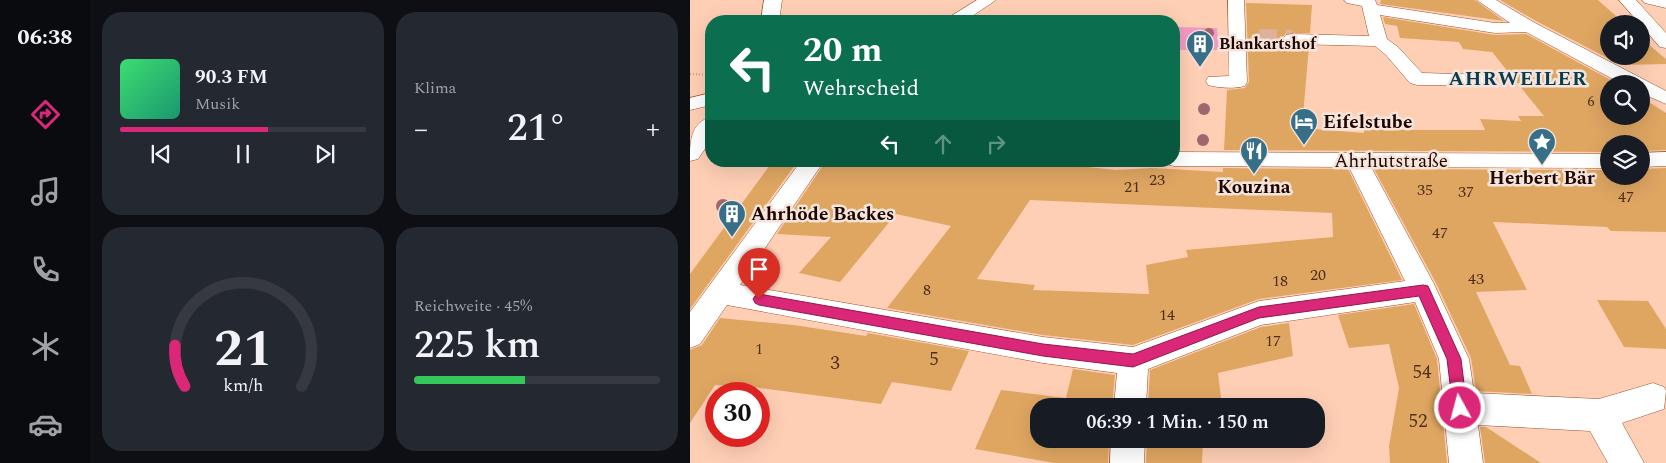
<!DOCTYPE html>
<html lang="de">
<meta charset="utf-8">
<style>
:root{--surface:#171b24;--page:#242831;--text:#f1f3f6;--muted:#9ea1a6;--line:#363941;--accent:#db2777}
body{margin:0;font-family:Spectral,serif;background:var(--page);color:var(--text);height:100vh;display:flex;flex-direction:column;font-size:19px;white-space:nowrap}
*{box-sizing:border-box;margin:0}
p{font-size:16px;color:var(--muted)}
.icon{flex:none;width:28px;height:28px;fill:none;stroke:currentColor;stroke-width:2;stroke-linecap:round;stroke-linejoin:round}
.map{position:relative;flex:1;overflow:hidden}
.sheet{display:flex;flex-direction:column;gap:12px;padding:12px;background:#0d0f14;width:600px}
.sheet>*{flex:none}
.hud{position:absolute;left:15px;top:15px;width:475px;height:152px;border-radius:20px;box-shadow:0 5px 20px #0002;background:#0b6e4f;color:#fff;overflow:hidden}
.controls{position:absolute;left:910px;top:15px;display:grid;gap:10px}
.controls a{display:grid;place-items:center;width:50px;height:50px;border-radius:50%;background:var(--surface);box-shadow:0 5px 20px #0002;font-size:25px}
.speed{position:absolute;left:15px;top:382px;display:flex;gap:10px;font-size:25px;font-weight:700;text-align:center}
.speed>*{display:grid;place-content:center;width:65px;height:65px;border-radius:50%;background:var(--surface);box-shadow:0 5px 20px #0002;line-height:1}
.speed .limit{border:8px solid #d22;background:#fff;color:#111}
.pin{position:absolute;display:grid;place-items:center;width:42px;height:42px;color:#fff;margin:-51px -21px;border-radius:50% 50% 50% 0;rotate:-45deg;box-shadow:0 0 5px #0007}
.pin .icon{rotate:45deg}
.me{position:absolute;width:55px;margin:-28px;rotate:353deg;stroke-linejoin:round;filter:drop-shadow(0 0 4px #0008)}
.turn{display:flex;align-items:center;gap:18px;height:105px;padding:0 15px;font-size:22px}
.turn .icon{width:65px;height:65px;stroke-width:2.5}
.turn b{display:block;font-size:35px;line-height:42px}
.lanes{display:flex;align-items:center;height:48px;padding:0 15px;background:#0003;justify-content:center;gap:25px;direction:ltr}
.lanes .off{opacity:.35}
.big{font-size:38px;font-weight:600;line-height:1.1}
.sheet .widget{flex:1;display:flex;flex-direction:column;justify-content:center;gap:8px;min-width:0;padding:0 18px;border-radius:20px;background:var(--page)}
.sheet .dial{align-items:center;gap:0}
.dial svg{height:130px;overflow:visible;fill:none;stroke:var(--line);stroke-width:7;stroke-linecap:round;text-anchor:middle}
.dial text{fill:var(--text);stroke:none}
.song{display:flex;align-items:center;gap:15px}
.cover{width:60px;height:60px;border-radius:8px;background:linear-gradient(135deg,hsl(140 70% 55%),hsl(160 70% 35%))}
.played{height:5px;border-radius:2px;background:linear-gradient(90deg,var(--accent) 60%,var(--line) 60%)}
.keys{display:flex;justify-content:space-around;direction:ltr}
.heat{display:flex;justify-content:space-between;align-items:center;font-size:28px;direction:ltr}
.charge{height:8px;border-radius:4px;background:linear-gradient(90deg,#34c759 45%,var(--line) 0)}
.sheet .tiles{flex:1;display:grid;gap:12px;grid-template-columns:repeat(2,1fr)}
.trip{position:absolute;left:340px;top:398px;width:295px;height:50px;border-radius:20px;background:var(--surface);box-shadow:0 5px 20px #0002;font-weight:600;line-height:50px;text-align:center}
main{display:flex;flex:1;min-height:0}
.tab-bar{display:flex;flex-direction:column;width:90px;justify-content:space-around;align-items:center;background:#090b0e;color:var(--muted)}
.tab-bar .icon{width:35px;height:35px}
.tab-bar .selected{color:var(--accent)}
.tab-bar b{font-size:22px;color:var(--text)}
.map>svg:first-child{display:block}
</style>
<main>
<nav class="tab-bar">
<b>06:38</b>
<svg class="icon selected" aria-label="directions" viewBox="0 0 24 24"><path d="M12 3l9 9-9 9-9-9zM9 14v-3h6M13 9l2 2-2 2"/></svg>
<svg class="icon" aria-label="music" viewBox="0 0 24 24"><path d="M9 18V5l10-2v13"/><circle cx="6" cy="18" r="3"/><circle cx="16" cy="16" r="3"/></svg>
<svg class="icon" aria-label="phone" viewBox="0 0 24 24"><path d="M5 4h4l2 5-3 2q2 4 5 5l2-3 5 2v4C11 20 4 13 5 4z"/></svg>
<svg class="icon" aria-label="climate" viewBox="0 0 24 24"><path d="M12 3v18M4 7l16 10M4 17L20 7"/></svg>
<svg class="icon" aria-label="car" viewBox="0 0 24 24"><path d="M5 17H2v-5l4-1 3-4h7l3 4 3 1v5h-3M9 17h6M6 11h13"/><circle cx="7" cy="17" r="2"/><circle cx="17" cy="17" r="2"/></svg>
</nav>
<section class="sheet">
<div class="tiles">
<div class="widget">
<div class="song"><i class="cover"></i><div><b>90.3 FM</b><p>Musik</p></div></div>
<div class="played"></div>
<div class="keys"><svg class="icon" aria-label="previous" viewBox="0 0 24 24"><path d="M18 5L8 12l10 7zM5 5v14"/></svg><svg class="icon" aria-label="pause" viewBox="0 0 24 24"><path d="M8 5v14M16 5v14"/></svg><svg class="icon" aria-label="next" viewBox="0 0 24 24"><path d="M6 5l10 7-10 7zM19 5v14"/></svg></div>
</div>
<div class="widget"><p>Klima</p>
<div class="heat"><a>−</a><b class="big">21°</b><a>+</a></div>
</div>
<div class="widget dial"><svg viewBox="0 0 100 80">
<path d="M14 69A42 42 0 1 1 86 69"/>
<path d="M14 69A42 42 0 0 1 8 44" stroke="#db2777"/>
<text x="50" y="56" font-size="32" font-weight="700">21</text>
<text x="50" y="72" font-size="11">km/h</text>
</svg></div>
<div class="widget"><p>Reichweite · 45%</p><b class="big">225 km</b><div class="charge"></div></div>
</div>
</section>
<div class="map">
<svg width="976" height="463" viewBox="0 0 976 463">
<rect width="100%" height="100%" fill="#ffcfb5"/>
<path fill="#f398c4" d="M484,27L527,28L529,50H484Z"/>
<path fill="#dfa662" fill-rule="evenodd" d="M691,0H785L814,21L690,4Z
M810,0H908L935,24H919V56H951V38L976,59V64L931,65L846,21Z
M556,3L622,5L620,33H596L591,39L596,45L619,46L612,128L674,133V130H795L790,119L831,121L828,116H854L802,52L773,49L769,42L710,38L707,26L695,24L693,17L805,35L836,34L928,84H919V116H951V97L976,113V150L951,151V144H919V152L534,150L537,90L555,88L559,82Z
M83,161H108L0,309V274Z
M136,161H341L426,170L462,168L533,172V168L658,169L712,280L569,299L443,345L353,335L197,308L261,226L206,214L150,282L109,273L141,237L87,234ZM340,200L642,213L643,237L496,250L498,257L456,265L459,294L343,290L345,285L287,279Z
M976,168V232L921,231L917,227L803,222L837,290L786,292L820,365L830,366L842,394L786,391L781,358L745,281L684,169L919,170V176H951V169Z
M907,300L958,301L976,329V349L934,347Z
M724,304L747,359L757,463H700L699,446L709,388L699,344L659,348L648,315Z
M30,318L104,325L176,336L178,333L279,351L261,391L202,382L191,404L62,387L25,385L0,423V350L12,345Z
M599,323L603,356L528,373L532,406H458L460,370L571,327Z
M383,369L425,375L422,406H349V439H419L418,463H364L285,449L311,390L376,398Z
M790,427H796L851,463H795Z
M457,439H513L512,463H456Z"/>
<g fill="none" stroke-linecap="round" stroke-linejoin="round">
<path stroke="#ddb19a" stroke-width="18" stroke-dasharray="18 9" stroke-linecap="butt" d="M569,38L602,39"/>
<defs>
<path id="street" d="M287,0H306L275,21H256L258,18Z
M538,0H554L557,82L555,86C543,89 530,88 518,85L516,81L518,77L539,76Z
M654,0H685L687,5L805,23H820L787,0H806L845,23L976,91V104L951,93V84H932L836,32L805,33L690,15L697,39L708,47L732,73L804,75L806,79L804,83L797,85H727L720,83L696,55L685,46L602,44L596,43L593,39L596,35L602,34L679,36L672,6L657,3Z
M929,0H946L976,33V48L970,47Z
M952,0H976V8L955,3Z
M21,93V105L0,110V98Z
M484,152L919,154V168L681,167L743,282L779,359L784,393L909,399L963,383L974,387L976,391L974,409L932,423L954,463H918L900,431L788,425L793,463H759L749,359L725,302L571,325L458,369L456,406H424L427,373L353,363L37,305L10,344L0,348V312L111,161H134L50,285L353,337L443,347L569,301L715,281L659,167L484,166L476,164L474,161H484Z
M976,152V166L951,167V153Z
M421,439H455L454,463H420Z"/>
<path id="secondary" d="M74,0H92L89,21H71Z
M21,117V140L8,159L0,161C0,142 0,123 21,117Z"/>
</defs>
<use href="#street" stroke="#995428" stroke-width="1"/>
<use href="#secondary" stroke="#995428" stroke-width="1"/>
<path stroke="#a57e6d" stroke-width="2.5" stroke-dasharray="0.5 2.5" stroke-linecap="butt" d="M0,74L21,75"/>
<use href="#street" fill="#fff" fill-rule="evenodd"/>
<use href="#secondary" fill="#fff" fill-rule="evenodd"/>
</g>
<g fill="#9f666e">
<circle cx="519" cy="33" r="5"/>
<circle cx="504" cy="46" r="5"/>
<circle cx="514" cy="109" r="6"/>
<circle cx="513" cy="140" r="6"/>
<circle cx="33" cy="206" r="7"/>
</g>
<path fill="#db2777" stroke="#8e194d" d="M733,285L738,286L771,359L777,408L775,414L770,416L765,414L763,408L757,359L729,296L569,318L443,367L353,356L69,305L65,303L63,299L65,296L69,294L353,344L443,354L569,307Z"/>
<defs>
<symbol id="building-pin" viewBox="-11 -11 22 30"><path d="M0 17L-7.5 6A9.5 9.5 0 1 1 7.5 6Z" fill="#376f89" stroke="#f4e4db"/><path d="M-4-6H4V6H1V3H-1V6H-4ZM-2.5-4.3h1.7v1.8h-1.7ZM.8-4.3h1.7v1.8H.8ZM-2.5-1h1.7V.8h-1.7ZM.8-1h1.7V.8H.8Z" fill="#fff"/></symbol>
<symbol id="hotel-pin" viewBox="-11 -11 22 30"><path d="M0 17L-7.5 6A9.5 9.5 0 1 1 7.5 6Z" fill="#376f89" stroke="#f4e4db"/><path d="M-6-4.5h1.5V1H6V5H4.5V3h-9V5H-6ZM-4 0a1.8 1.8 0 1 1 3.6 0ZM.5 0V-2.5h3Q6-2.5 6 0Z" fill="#fff"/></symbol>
<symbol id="sight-pin" viewBox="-11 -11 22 30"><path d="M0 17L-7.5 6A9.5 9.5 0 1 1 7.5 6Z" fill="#376f89" stroke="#f4e4db"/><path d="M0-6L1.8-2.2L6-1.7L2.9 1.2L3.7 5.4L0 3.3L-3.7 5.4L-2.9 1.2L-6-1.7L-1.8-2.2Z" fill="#fff"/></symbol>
<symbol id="restaurant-pin" viewBox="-11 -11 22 30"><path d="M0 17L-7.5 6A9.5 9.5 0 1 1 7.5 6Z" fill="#376f89" stroke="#f4e4db"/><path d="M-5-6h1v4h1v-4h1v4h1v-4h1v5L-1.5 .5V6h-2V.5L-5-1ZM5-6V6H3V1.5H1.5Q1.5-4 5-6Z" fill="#fff"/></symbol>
</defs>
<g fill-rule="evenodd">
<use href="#building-pin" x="494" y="28" width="32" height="43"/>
<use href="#hotel-pin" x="598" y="106" width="32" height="43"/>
<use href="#sight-pin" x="836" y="126" width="32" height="43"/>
<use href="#restaurant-pin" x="548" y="135" width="32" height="43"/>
<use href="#building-pin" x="26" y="198" width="32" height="43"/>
</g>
<g text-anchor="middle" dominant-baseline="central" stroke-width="5" stroke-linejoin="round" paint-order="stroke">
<g font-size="14" fill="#4f2d18">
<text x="901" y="101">6</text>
</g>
<g font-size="16" font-weight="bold" fill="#1f0500" stroke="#f4e4db" text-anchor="start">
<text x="529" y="44">Blankartshof</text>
</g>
<g font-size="16" fill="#4f2d18">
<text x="467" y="180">23</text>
<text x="442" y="187">21</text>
<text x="735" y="190">35</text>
<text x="776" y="192">37</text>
<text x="936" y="197">47</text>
<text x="750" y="233">47</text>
<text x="628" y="275">20</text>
<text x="786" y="279">43</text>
<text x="590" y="281">18</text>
<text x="237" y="290">8</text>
<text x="477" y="315">14</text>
<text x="583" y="341">17</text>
<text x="69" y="349">1</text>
</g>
<g font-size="19" font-weight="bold" fill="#1f0500" stroke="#f4e4db" text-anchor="start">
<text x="633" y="122">Eifelstube</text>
<text x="852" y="178" text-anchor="middle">Herbert Bär</text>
<text x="564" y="187" text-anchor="middle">Kouzina</text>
<text x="61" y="214">Ahrhöde Backes</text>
</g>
<g font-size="19" fill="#1f0500" stroke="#f4e4db">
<text x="701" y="161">Ahrhutstraße</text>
</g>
<g font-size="19" fill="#4f2d18">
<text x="244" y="359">5</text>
<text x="145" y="363">3</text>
<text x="732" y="372">54</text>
<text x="728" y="421">52</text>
</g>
<g font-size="20" font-weight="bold" letter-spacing="1" fill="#093b4e" stroke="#f4e4db">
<text x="828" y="79">AHRWEILER</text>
</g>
</g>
</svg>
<div class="controls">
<a><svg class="icon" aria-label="sound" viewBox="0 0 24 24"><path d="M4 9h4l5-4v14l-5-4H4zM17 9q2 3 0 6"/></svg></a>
<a><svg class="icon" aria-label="search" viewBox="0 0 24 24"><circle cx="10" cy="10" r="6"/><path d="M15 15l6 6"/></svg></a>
<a><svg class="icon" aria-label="layers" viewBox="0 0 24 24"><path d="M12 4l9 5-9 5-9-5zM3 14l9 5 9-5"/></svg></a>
</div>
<div class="speed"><div class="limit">30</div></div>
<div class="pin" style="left:69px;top:299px;background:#d93025"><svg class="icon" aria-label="arrive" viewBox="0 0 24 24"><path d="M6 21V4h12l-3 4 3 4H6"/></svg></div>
<svg class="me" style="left:770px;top:408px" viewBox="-20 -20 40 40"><circle r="17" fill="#db2777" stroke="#fff" stroke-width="3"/><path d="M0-11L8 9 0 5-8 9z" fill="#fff"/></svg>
<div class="trip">06:39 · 1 Min. · 150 m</div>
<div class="hud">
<div class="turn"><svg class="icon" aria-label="left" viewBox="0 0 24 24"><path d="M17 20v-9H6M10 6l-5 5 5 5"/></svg><div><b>20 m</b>Wehrscheid</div></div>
<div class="lanes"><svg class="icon" aria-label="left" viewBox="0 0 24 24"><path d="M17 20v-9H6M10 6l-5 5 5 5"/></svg><svg class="icon off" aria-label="ahead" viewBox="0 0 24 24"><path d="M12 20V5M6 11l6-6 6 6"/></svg><svg class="icon off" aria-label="right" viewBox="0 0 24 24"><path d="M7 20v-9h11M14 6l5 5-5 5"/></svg></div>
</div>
</div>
</main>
